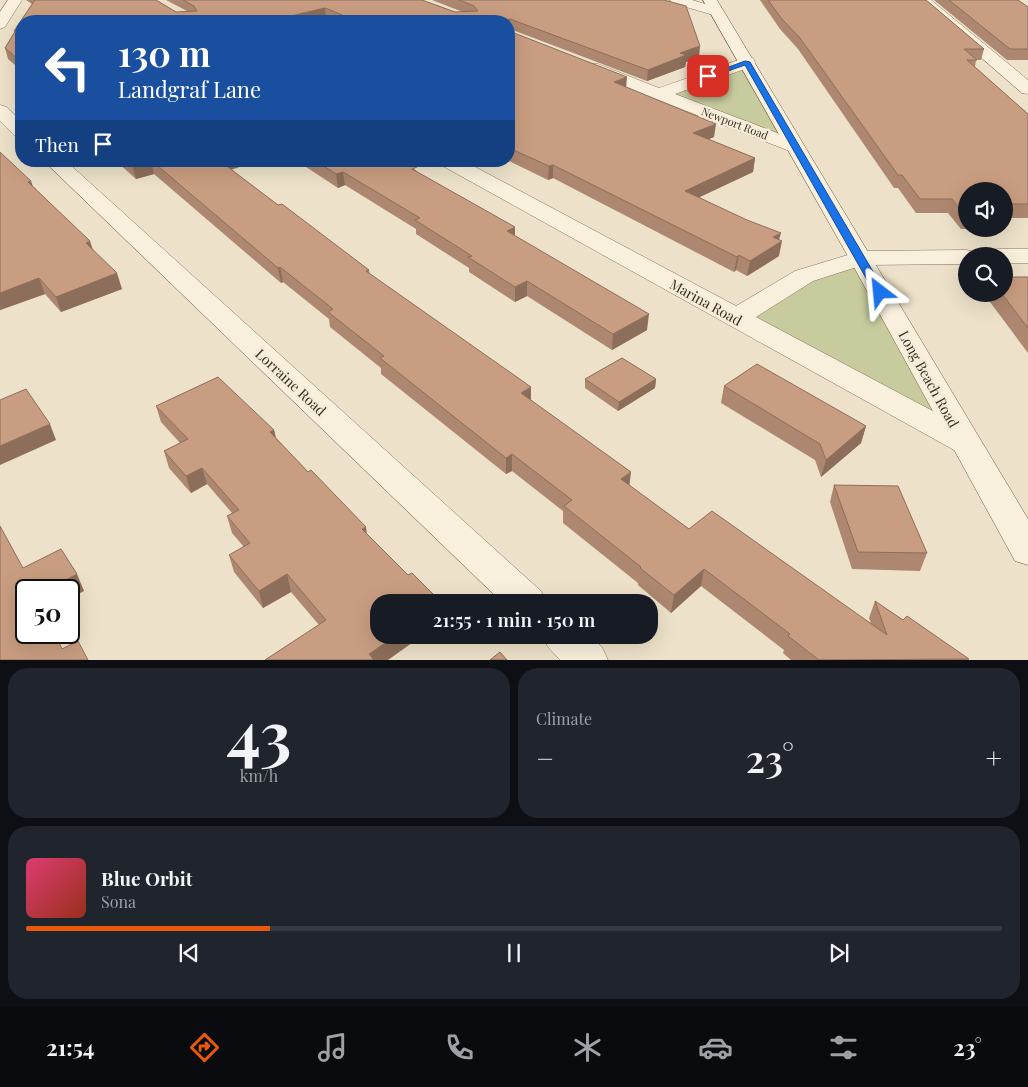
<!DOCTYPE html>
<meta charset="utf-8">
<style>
:root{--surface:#171b24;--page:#20242c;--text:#f1f3f6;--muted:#9ea1a6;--line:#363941;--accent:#ea580c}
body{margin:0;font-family:"Playfair Display",serif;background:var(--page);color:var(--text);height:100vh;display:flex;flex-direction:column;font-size:19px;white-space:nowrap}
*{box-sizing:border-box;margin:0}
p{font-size:16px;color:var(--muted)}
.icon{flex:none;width:28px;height:28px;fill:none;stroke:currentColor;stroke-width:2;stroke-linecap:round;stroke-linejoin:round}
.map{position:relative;height:660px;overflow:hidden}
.sheet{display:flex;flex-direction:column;gap:8px;padding:8px;background:#0d0f14;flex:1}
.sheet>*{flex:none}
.guide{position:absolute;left:15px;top:15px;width:500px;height:152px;border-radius:20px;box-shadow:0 5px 20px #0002;background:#1a4fa0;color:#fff;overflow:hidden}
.fabs{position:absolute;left:958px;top:182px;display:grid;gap:10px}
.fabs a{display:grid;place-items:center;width:55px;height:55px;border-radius:50%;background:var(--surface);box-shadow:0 5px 20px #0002;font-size:25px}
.speed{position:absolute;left:15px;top:579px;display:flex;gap:10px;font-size:25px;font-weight:700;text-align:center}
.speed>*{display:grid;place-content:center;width:65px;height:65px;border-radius:50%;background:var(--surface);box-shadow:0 5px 20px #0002;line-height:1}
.speed .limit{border:2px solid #111;border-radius:8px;background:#fff;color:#111}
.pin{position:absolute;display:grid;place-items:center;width:42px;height:42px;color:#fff;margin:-21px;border-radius:10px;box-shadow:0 2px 8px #0006}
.me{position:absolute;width:55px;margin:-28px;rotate:331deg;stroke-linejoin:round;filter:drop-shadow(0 0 4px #0008)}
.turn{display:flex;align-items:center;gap:18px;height:105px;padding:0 20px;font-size:22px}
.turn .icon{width:65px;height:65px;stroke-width:2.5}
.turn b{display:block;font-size:35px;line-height:42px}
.then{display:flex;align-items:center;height:48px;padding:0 20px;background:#0003;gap:10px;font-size:19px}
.big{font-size:38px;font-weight:600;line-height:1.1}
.sheet .card{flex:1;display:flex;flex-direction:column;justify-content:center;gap:8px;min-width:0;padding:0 18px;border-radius:20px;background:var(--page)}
.sheet .dial{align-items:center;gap:0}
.dial b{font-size:65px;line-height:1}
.song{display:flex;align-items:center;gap:15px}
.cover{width:60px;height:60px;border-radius:8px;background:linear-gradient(135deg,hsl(340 70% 55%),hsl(10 70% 35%))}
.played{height:5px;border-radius:2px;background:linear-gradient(90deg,var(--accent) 25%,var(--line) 25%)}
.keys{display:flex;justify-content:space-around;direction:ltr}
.heat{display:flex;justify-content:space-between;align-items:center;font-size:28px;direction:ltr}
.sheet .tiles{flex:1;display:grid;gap:8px;grid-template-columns:1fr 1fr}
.card:last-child{grid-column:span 2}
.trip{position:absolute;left:370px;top:594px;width:288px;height:50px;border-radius:20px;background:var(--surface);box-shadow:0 5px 20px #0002;font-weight:600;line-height:50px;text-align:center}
.tab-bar{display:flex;height:80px;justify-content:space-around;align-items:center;background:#090b0e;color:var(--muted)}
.tab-bar .icon{width:35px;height:35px}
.tab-bar .selected{color:var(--accent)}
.tab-bar b{font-size:22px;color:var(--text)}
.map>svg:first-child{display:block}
</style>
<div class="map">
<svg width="1028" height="660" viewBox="0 0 1028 660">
<rect width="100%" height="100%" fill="#ede1c9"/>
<path fill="#c7cb9d" d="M744,65L787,141L664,94Z
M854,267L935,416L750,319L814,280Z"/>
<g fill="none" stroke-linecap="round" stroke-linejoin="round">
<defs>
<path id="minor" d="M8,0H22L5,27L0,29V12Z
M670,0H692L722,9L724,12L722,15L717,16L672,3Z
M915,0H931L1028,80V94L1022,93Z
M747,57L753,58L755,62L753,66L675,94L801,142L804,146L801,150L794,152L787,150L586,72L584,68L586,64H598L659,88Z
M0,105L7,107L21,121V137L14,135L0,121Z
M44,161H66L541,591L546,602H502Z
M438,161H464L736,306L795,271L861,251L966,250L975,252L978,256H966V264L863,265L813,281L756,317L976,434L981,442L976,450L965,453L954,450L441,165Z
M999,249H1028V263H1004V256H987L990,251Z
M542,635H589L602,647L608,660H560L548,647Z"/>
<path id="secondary" d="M703,0H717L1028,519V565L1015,561L849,258Z"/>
</defs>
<use href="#minor" stroke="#89745e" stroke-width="1"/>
<use href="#secondary" stroke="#6b5541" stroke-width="1"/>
<use href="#minor" fill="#f8efdc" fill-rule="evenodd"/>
<use href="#secondary" fill="#f8efdc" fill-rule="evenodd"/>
</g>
<path fill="#ad876f" d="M26,0H156L176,12L187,11L166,0H422L455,12H463L432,0H664L699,58L686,62L685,67L647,81L510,29L509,21H334L326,18L313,21H21V70L8,59L5,48L14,33V31L32,4Z
M760,0H926L984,49L981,60H976L975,67L1028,114V218H1005L1004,220V191H966V229H1001H961L948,213H916L898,188H894L798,49L780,29Z
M934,0H1018L1028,7V60H1007Z
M509,31L626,87L714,137L708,139L755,158L753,172L699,197L779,240V256L747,276L736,270L734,272L553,178L548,180L509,161Z
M116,161H257L231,170L278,205L369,270L370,274L531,400L629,486L689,529L871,623L869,618L875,601L903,620L969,660H791L783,653L784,650L701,586L671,613L638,585V583L563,523V511L512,471L506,474L381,374V368L330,327L329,319L283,282L281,283L154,174L136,179Z
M297,161H407L417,172L515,236L647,330L612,350L527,296L515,302L469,272V268L416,234V229L345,185L338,188Z
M34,187L93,250L122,289L61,312L45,294L0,310Z
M1028,277V353L984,294H1004Z
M585,379H656L655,388L618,411L585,388Z
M724,386L866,426L861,443L821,477L815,460L721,403Z
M156,406L274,430L276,438L367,534L408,575L319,625L291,592L263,608L234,572L229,555L244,547L232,533L227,516L232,513L207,484L191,493L169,468L164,451L180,443L161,422Z
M834,485L927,553L920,571L852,569L830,502Z"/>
<path fill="#8d6e5a" d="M325,8L326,18L313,21H269Z
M510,19V29L509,30V21H507V20Z
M700,46L699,58L686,62L685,67L647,81L648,70L680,53Z
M627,77L626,89L614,82Z
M716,124L714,137L692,146L693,133Z
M755,158L753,172L683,205L685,191Z
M147,161H151L154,174L136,179L132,165Z
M218,161H257L220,173Z
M553,165V178L548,180L549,166Z
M343,172L345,185L338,188L336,174Z
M31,181L36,195L28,182Z
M515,227V242L507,231Z
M781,233L778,243L782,241L779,256L747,276L750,261L773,237Z
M90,241L95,256L86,243Z
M739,255L736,270L734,272L737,257Z
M280,267L283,282L281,283L278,268Z
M117,273L122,289L61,312L56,297Z
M39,278L45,294L0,310V293Z
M527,281V296L515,302V287Z
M649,314L647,330L612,350L613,334Z
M656,379L655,388L618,411L619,402Z
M531,387V404L521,393Z
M50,424L56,440L0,465V446Z
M866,426L861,443L821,477L826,460Z
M274,430L278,447L270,432Z
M512,454V471L506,474V458Z
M202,468L207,484L191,493L186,476Z
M631,472L629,489L621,479Z
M366,527L368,544L362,529Z
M704,569L701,586L671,613L674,595Z
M77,574L84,591L69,599V590H46Z
M287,574L291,592L263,608L259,591Z
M397,635H423L388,660H370L369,654Z"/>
<path fill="#c99d81" stroke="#8d6e5a" d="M35,0H156L176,12L197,11L194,6L183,0H422L455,12L478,11L474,6L459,0H664L686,6L700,46L680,53L686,55L648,70L510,19L507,20V21H357L325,8L269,21H21V62L5,48L16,30L14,31Z
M768,0H926L984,49H964L977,60H967L1028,114V204H1004V191H966V216H965L952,199H920L902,175H898L800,38L781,18Z
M949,0H1018L1028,7V49H1010Z
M509,31L627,77L614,82L716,124L693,133L755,158L685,191L747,220L781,233L773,237L782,241L750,261L739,255L737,257L553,165L549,166L509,148Z
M0,152L31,181L28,182L90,241L86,243L117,273L56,297L39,278L0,293Z
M128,161H147L132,165Z
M152,161H220L278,205L282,204L369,270L366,271L531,387L521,393L631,472L621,479L689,529L712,511L887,635L875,601L903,620L907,616L969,659L819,660L788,636L790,634L704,569L674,595L640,568L641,567L564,506L572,500L512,454L506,458L380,358L384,356L328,312L333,309L280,267L278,268Z
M316,161H407L417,167L412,169L515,227L507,231L649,314L613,334L527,281L515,287L468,257L472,256L415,220L420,218L343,172L336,174Z
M1004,277H1028V328L1002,294H1004Z
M622,358L656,379L619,402L585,379Z
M757,364L866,426L826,460L820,444L724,386Z
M218,377L274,430L270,432L308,472L311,470L366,527L362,529L408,575L412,573L441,602H379V635H397L369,654L374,660H265L326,620L287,574L259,591L229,555L250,543L227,516L239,510L202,468L186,476L164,451L188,439L156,406Z
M26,389L50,424L0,446V400Z
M834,485L898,486L927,553L858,552Z
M0,526L23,568L61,549L77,574L46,590H26V632H54L62,649L78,641L88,660H0Z
M500,652L507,660H490Z"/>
<path fill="#1a73e8" stroke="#114b97" d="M745,61L750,62L885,292L884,294H876L874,292L745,65L711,77L705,76Z"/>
<g text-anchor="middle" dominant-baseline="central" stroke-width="5" stroke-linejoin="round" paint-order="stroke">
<g font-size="11" fill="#3a2d21" stroke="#f5ecd9">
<text transform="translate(735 123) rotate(21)">Newport Road</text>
</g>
<g font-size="14" fill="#3a2d21" stroke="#f5ecd9">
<text transform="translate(706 302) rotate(29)">Marina Road</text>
<text transform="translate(929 379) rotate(61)">Long Beach Road</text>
<text transform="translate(291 382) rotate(43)">Lorraine Road</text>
</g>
</g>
</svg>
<div class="fabs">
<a><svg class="icon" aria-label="sound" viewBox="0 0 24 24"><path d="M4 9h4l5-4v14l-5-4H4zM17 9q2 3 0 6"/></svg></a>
<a><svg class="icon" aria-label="search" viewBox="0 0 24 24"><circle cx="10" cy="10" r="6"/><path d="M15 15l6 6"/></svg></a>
</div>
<div class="speed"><div class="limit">50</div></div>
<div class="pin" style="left:708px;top:76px;background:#d93025"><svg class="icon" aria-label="arrive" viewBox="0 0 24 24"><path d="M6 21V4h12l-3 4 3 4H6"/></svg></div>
<svg class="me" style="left:880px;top:292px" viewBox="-20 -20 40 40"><path d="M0-17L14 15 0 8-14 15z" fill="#1a73e8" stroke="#fff" stroke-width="4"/></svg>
<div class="trip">21:55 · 1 min · 150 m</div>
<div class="guide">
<div class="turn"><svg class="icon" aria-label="left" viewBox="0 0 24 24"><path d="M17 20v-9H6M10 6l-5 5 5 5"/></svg><div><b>130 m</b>Landgraf Lane</div></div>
<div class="then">Then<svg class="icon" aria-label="arrive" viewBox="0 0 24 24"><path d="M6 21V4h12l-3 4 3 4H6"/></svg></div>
</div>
</div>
<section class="sheet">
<div class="tiles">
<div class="card dial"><b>43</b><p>km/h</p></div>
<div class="card"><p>Climate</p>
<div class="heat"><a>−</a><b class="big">23°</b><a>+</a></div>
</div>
<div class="card">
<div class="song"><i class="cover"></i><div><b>Blue Orbit</b><p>Sona</p></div></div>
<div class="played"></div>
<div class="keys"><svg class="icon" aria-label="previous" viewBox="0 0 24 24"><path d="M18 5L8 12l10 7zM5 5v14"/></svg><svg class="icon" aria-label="pause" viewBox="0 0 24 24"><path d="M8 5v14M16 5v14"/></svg><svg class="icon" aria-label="next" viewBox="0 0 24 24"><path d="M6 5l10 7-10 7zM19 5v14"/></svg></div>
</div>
</div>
</section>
<nav class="tab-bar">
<b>21:54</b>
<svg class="icon selected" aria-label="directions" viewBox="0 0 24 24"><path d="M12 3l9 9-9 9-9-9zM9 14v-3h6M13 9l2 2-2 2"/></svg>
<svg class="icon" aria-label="music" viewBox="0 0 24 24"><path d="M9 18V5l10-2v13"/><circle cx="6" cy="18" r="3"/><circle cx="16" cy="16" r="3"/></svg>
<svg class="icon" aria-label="phone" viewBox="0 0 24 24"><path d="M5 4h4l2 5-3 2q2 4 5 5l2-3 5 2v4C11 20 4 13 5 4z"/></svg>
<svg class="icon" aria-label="climate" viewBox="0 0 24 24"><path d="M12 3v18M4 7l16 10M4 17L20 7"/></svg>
<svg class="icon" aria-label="car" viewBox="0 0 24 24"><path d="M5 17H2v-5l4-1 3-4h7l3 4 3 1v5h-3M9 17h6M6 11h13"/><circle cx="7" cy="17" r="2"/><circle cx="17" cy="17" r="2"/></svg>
<svg class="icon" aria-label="filters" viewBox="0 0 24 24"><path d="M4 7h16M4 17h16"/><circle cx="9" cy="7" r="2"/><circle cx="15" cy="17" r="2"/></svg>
<b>23°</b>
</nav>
